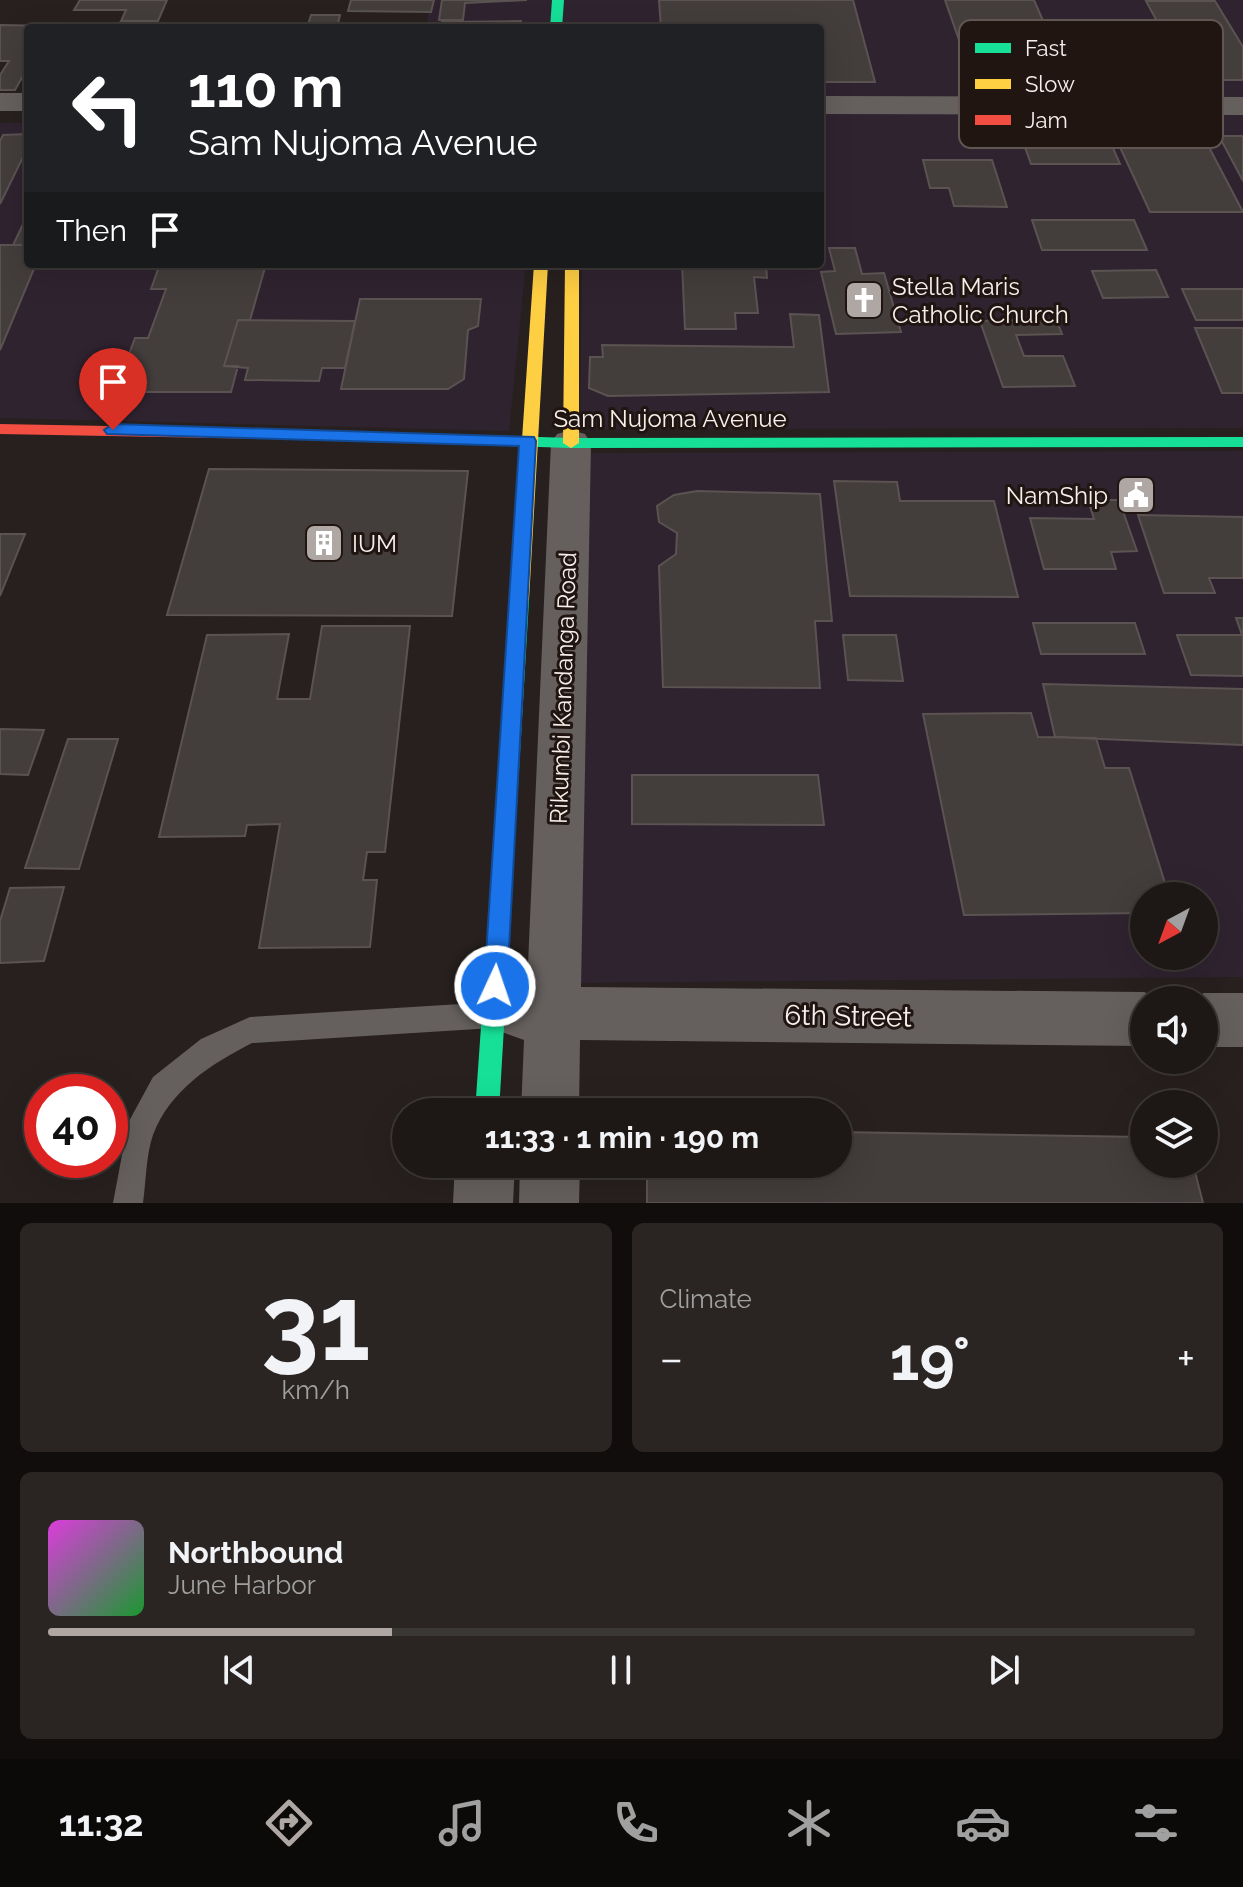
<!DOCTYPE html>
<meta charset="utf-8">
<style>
:root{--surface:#1d1816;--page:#2a2523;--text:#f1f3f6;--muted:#a0a0a1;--line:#3b3735;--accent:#aea7a3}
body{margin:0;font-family:Raleway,sans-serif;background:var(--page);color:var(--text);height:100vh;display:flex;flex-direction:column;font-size:30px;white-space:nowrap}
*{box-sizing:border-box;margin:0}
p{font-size:26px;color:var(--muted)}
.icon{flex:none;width:44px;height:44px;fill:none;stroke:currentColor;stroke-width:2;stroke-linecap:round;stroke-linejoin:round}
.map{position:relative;height:1203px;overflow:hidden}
.panel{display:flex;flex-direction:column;gap:20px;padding:20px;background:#100d0c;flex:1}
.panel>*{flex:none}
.hud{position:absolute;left:24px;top:24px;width:800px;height:244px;border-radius:8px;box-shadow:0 8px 32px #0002,0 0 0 2px var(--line);background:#202124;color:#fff;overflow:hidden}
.needle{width:52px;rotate:221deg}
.buttons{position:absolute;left:1130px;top:882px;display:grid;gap:16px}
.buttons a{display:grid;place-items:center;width:88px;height:88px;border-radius:50%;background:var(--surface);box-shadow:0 8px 32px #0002,0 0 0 2px var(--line);font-size:40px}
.speed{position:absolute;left:24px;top:1074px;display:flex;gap:16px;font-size:40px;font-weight:700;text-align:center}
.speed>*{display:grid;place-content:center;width:104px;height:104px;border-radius:50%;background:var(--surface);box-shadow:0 8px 32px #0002,0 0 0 2px var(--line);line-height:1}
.speed .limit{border:12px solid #d22;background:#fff;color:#111}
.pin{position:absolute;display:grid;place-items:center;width:68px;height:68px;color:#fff;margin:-82px -34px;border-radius:50% 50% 50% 0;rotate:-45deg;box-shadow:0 0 8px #0007}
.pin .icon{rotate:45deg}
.me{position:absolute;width:88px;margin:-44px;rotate:3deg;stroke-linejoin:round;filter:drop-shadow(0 0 6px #0008)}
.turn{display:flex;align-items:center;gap:28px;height:168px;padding:0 32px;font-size:36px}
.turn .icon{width:104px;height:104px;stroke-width:2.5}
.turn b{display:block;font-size:56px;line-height:68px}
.then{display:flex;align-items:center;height:76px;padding:0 32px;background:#0003;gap:16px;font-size:30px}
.big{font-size:60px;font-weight:700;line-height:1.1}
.panel .widget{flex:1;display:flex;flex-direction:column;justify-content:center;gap:12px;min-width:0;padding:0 28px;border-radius:12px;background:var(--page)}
.panel .dial{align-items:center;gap:0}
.dial b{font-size:104px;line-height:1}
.song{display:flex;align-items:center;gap:24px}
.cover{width:96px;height:96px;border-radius:12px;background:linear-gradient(135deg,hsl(300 70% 55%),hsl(130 70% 35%))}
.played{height:8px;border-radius:4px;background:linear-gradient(90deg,var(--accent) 30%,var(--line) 30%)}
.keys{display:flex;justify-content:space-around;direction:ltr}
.heat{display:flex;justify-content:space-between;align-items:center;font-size:44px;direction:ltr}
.panel .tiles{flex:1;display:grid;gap:20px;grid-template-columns:1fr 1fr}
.widget:last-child{grid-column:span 2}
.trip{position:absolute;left:392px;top:1098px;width:460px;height:80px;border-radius:40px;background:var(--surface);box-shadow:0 8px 32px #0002,0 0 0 2px var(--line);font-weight:700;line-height:80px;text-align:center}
.tab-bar{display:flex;height:128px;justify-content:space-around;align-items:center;background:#0c0a09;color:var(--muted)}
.tab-bar .icon{width:56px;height:56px}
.tab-bar .on{color:var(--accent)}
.tab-bar b{font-size:36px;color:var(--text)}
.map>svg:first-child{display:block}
</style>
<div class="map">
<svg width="1243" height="1203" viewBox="0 0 1243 1203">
<rect width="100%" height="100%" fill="#27201e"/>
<path fill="#2f232f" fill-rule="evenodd" d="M430,0H1243V428L580,429L582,264H820V28H426Z
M0,123H28V264H526L509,431L0,418Z
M1243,451V977L570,983L583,453ZM1144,896H1204V956H1144Z"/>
<path fill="#433d3c" stroke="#5a5352" stroke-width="2" d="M80,0H167L158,21H121L126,10H74Z
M351,0H434L431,12L348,11Z
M442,0H527L465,3L463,20H439Z
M659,0H853L875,82H820V28H661Z
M945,0H1034L1069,80H973Z
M1146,1H1215L1243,47V80H1189Z
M311,15H340L337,28H307Z
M121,21H158L155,28H89L118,26Z
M521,21L520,28H441L442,22Z
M0,25L52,26L28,28V67L15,90H0V75L9,61H0Z
M1112,130H1200L1243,212H1150Z
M28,134V147L0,204V141L3,135Z
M1219,136H1243V181Z
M1022,139H1109L1120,164H1031Z
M923,160H992L1007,207L954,206L949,188H930Z
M28,214V245H13Z
M1032,220H1134L1147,250H1042Z
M0,245H28V264H36L0,350Z
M829,248H855L862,274L884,273L901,332L836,334L821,272L835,271Z
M160,264H266L250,320H238L224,366H238L231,392H115L135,338H148L166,289H151Z
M682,264H766L767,278L754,277L758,313H735L736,329H685Z
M1156,270L1168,297L1103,298L1092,271Z
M1182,289H1243V320H1196Z
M360,299H481L478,326L468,330L464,379L448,389H341Z
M790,314L819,315L829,392L608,396L589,388L590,357H603L602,345L794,347Z
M1056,319L1062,334L1016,335L1024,356H1063L1075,386L1003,387L980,321Z
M238,320L355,321L345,368H322L319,381L245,380L248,368L224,366Z
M1195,328H1243V393H1222Z
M209,469L468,471L452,616L167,615Z
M834,481L897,482L900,501H994L1018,597L850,596Z
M697,491L820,494L832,621H815L820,688L663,687L659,566L676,554L677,533L659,522L657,506L674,495Z
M1088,500H1119L1137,551L1111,552L1116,569H1044L1030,518L1094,519Z
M1138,515L1243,517V578H1209L1215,593H1164Z
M0,534H25L0,596Z
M1236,618H1243V676L1191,675L1177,635H1242Z
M1033,623H1135L1145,654H1041Z
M322,626H410L385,852H367L363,880H377L370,947L259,948L280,824L247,825L245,836L159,837L207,635L289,634L277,699H310Z
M843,635H896L903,681L848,680Z
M1043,684L1243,689V745L1055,737Z
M1031,713L1038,737L1096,738L1105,768H1129L1169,896H1144V913L964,915L923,714Z
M0,729L44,730L28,775L0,774Z
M68,739H118L79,869L25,868Z
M632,775H818L824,825L632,824Z
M64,887L44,961L0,963V921L10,888Z
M838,1132L1144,1137V1164H1193L1203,1203H647V1164H838Z"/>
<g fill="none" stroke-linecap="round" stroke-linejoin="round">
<path fill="#65605e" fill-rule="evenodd" d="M493,1002L503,1006L507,1015L503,1024L493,1028L252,1043C211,1064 170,1090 153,1135C146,1155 146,1182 143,1203H113L128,1123L153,1077L201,1039L250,1017Z"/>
<path fill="#65605e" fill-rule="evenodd" d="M0,93H28V111H0Z
M820,96L1243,97V115L820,114Z
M571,430L585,434L591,443L581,987L1144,992L1163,1000H1144V1046L580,1040L579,1112H521L524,1040L502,1032L494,1013L502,994L527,987L551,443L557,434Z
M1204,993H1243V1047H1204V1000H1187Z
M455,1164H515L513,1203H453Z
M520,1164H580L579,1203H519Z"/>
<path fill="#16e098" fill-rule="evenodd" d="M552,0H564L562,28H550Z
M271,429L571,438L1243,437V447L571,448L265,438L263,434Z
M520,593L529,600L499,1112H475L511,600Z"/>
<path fill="#ffcf43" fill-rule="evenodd" d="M534,264H548L529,600L520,607L511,600Z
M565,264H579V443L571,448L563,443Z"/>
<path fill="#f24e42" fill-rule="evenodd" d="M0,424L271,429L279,434L271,439L0,434Z"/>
</g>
<path fill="#1a73e8" stroke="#114b97" stroke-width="2" d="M113,424L534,437L536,441L507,986L503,993L495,996L487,993L484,986L519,446L107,434L104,430Z"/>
<defs>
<symbol id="church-square" viewBox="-11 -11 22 22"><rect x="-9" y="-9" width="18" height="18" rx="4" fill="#aea7a3" stroke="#211511"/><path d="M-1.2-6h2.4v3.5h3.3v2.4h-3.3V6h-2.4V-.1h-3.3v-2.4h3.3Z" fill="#fff"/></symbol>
<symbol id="civic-square" viewBox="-11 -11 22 22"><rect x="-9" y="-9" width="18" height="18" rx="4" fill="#aea7a3" stroke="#211511"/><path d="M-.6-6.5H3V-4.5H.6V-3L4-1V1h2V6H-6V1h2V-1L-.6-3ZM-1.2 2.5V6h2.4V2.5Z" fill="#fff"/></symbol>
<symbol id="building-square" viewBox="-11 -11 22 22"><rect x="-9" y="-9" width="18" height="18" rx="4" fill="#aea7a3" stroke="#211511"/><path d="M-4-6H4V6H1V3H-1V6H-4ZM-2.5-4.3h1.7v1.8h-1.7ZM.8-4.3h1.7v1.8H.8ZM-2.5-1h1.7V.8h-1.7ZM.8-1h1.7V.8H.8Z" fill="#fff"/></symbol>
</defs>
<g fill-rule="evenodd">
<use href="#church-square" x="842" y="278" width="44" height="44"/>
<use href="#civic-square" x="1114" y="473" width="44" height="44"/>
<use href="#building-square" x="302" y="521" width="44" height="44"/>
</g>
<g text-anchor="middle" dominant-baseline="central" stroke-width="6" stroke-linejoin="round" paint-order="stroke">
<g font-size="24" fill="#f7efeb" stroke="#211511" text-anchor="start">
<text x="892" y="286">Stella Maris<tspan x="892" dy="28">Catholic Church</tspan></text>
<text x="1108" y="495" text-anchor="end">NamShip</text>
<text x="352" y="543">IUM</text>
</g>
<g font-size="24" fill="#f7efeb" stroke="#211511">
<text x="670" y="418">Sam Nujoma Avenue</text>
<text transform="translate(563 688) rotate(-88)">Rikumbi Kandanga Road</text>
</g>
<g font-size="28" fill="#f7efeb" stroke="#211511">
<text transform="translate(848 1016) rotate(1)">6th Street</text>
</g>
</g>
<rect x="959" y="20" width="264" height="128" rx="12" fill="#211511" stroke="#615652" stroke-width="2"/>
<rect x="975" y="43" width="36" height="10" fill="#16e098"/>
<rect x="975" y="79" width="36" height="10" fill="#ffcf43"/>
<rect x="975" y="115" width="36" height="10" fill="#f24e42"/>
<g font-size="22" fill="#f7efeb">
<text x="1025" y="56">Fast</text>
<text x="1025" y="92">Slow</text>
<text x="1025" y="128">Jam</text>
</g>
</svg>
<div class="buttons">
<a><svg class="needle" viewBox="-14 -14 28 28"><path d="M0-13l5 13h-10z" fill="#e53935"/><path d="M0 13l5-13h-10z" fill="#a0a0a1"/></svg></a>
<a><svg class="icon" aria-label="sound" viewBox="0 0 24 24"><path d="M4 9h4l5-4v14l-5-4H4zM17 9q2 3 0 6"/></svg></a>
<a><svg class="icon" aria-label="layers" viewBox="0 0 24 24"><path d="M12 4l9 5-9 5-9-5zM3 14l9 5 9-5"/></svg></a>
</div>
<div class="speed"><div class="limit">40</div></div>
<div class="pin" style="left:113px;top:430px;background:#d93025"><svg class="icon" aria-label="arrive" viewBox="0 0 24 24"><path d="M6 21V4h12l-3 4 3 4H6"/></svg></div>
<svg class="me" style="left:495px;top:986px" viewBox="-20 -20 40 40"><circle r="17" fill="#1a73e8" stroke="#fff" stroke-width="3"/><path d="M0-11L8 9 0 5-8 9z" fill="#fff"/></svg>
<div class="trip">11:33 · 1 min · 190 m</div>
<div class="hud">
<div class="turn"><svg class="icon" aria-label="left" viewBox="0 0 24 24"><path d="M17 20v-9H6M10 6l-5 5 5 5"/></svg><div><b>110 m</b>Sam Nujoma Avenue</div></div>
<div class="then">Then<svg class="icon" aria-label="arrive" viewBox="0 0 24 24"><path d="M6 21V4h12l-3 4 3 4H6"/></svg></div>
</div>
</div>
<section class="panel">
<div class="tiles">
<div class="widget dial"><b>31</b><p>km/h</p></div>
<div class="widget"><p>Climate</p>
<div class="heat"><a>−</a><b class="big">19°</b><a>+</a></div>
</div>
<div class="widget">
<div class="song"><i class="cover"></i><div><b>Northbound</b><p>June Harbor</p></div></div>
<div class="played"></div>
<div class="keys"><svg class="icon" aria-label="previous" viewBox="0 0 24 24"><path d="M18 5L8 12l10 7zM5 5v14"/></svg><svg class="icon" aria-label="pause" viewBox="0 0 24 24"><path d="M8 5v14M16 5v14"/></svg><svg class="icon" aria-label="next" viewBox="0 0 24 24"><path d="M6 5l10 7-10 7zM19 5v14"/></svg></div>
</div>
</div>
</section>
<nav class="tab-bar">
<b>11:32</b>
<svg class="icon on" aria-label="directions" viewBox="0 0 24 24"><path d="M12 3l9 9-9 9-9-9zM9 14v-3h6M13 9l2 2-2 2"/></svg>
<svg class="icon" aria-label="music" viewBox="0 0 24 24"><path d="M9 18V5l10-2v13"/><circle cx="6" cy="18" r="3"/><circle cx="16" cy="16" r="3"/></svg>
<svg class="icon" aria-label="phone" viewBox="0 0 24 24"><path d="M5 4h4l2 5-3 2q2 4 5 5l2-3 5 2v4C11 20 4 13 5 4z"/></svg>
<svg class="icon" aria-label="climate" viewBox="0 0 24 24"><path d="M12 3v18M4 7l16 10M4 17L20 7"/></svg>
<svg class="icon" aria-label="car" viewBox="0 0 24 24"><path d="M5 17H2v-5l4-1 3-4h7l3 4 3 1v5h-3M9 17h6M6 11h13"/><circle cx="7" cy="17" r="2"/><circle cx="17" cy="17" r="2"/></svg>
<svg class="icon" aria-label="filters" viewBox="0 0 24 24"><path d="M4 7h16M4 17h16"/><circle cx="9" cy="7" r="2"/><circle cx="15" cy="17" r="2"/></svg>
</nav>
